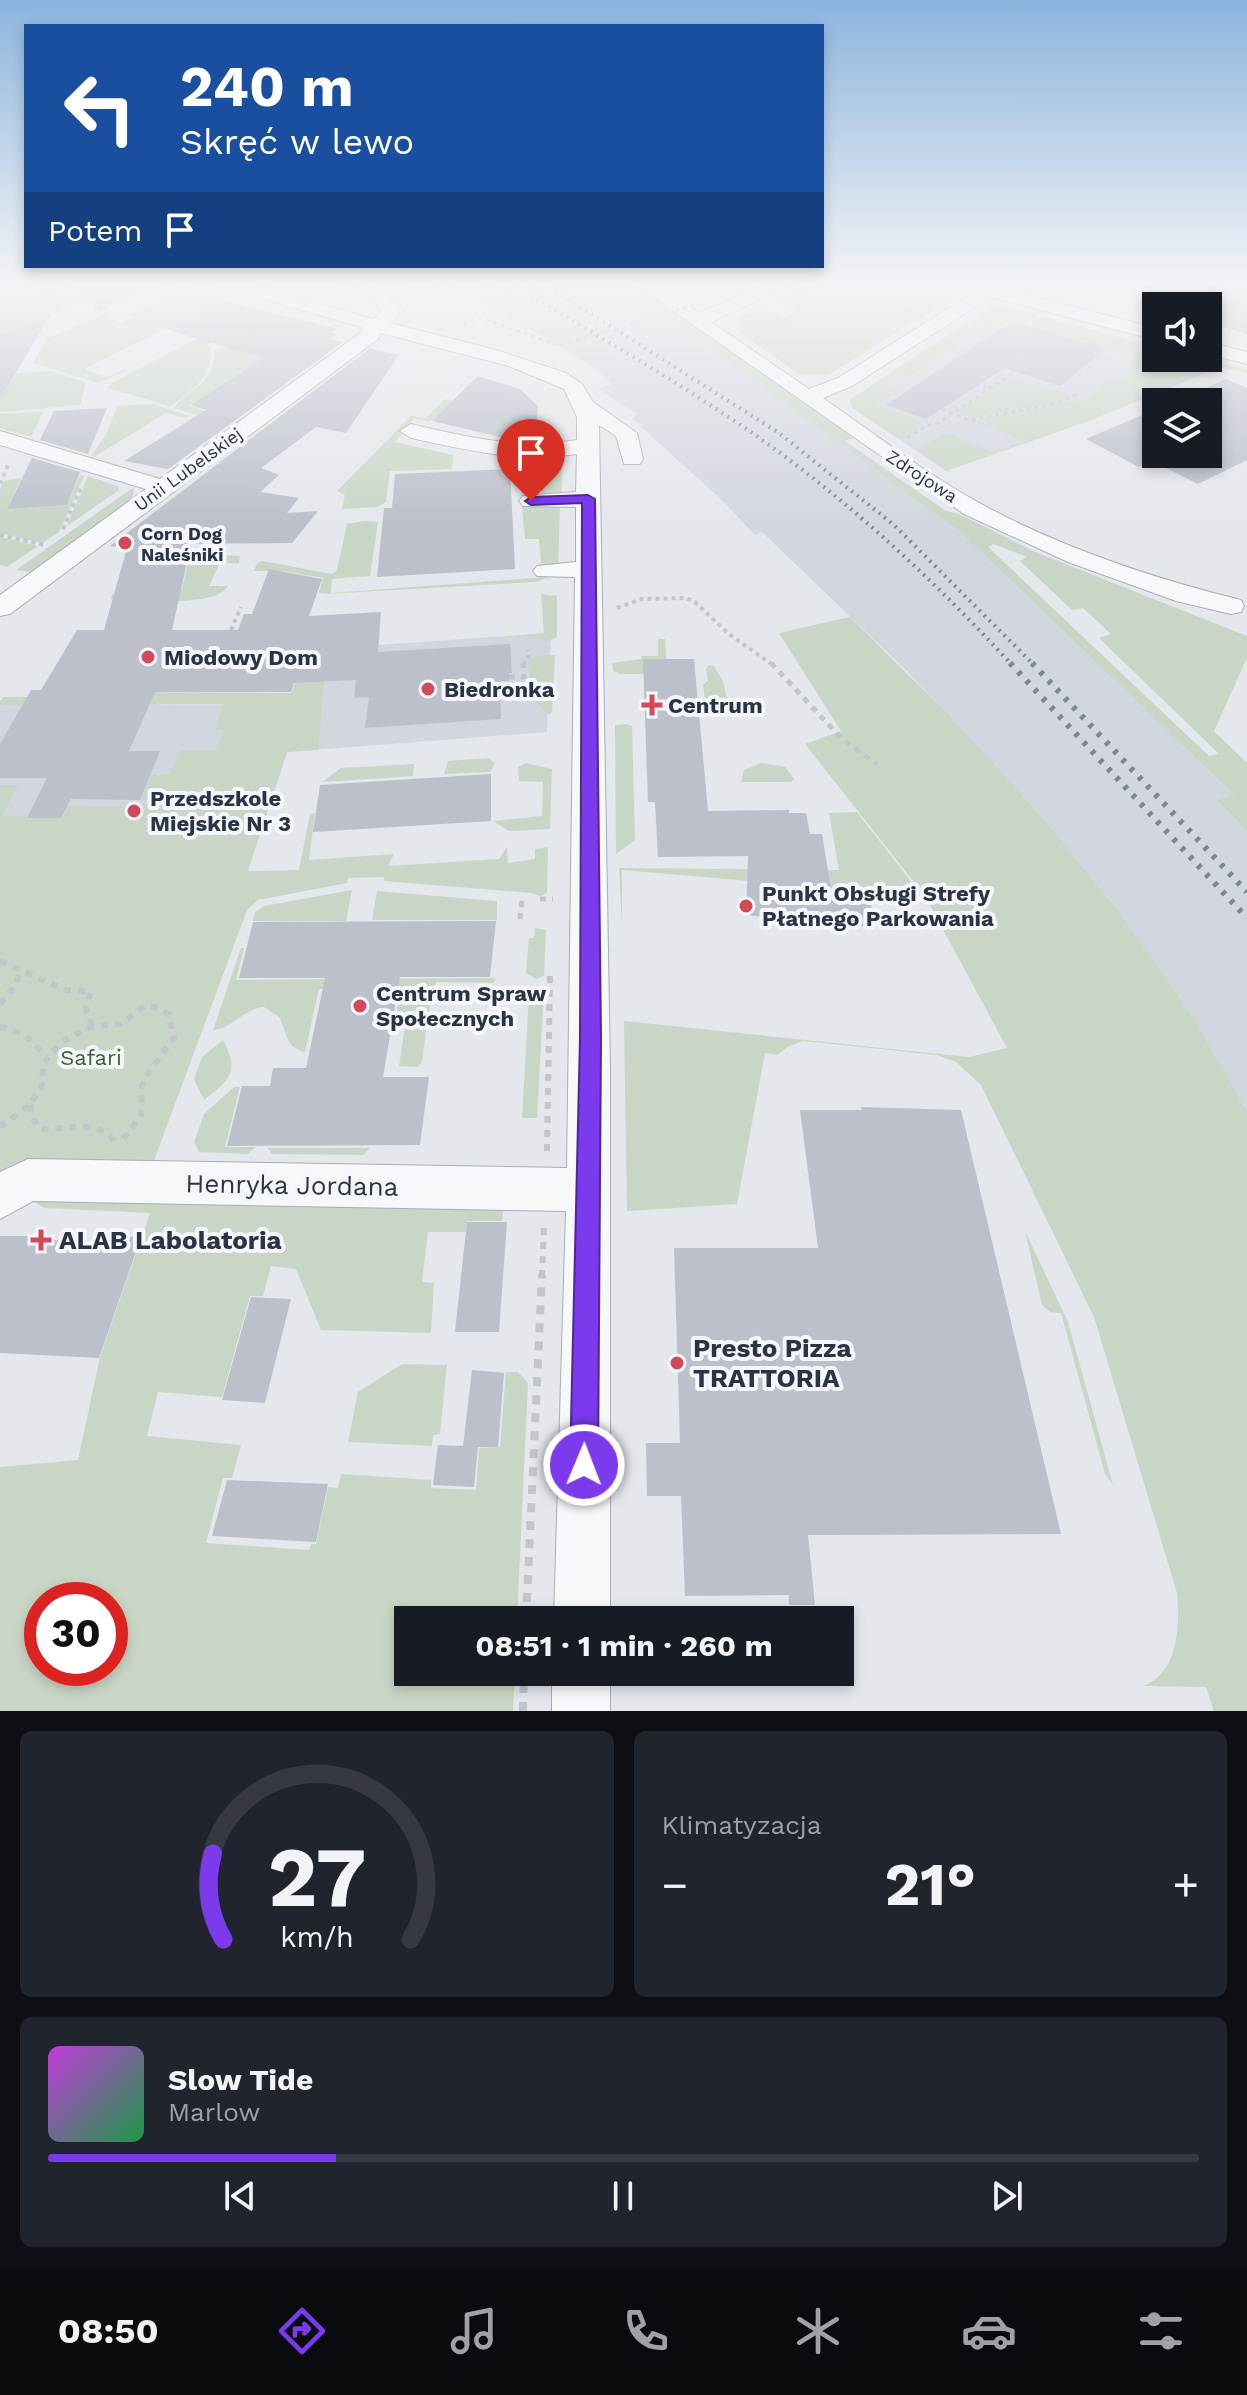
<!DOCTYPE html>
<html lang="pl">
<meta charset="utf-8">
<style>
:root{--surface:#171b24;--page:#20242c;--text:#f1f3f6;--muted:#9ea1a6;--line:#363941;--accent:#7c3aed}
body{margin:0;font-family:"Work Sans",sans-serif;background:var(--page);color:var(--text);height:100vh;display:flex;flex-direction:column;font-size:30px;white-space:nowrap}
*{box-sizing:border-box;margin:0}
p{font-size:26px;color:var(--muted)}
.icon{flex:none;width:44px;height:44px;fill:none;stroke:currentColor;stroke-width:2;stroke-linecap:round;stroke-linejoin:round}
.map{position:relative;height:1711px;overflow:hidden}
.drawer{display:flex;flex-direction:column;gap:20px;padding:20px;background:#0d0f14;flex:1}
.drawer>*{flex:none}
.hud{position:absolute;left:24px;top:24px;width:800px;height:244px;border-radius:0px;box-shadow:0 4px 12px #0003;background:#1a4fa0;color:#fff;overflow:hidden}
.tools{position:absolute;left:1142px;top:292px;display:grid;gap:16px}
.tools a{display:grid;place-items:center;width:80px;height:80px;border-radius:0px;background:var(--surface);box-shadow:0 4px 12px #0003;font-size:40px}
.speed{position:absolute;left:24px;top:1582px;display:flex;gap:16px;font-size:40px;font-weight:700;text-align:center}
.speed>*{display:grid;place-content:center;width:104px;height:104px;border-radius:50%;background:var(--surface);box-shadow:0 4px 12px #0003;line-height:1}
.speed .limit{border:12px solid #d22;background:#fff;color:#111}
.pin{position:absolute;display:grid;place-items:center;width:68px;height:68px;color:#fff;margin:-82px -34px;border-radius:50% 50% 50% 0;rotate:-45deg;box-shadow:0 0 8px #0007}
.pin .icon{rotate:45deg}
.me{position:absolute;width:88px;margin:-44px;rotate:1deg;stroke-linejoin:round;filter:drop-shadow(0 0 6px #0008)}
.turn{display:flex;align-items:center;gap:28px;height:168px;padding:0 24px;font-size:36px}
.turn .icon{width:104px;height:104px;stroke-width:2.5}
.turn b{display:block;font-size:56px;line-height:68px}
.then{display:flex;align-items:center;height:76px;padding:0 24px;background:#0003;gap:16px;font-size:30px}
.big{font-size:60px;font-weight:700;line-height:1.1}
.drawer .tile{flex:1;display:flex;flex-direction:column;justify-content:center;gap:12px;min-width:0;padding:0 28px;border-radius:12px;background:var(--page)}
.drawer .dial{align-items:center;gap:0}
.dial svg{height:208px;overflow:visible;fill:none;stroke:var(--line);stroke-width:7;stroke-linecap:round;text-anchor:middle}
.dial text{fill:var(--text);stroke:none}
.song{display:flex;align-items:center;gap:24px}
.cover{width:96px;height:96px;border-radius:12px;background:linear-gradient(135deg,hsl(290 70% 55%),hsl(140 70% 35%))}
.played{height:8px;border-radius:4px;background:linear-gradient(90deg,var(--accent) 25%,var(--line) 25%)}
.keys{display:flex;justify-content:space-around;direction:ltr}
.heat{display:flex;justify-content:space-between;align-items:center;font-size:44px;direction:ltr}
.drawer .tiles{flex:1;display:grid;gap:20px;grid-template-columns:1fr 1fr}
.tile:last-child{grid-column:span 2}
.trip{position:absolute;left:394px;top:1606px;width:460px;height:80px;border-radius:0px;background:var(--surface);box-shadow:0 4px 12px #0003;font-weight:700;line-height:80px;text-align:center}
.tab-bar{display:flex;height:128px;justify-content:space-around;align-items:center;background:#090b0e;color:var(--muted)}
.tab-bar .icon{width:56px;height:56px}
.tab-bar .on{color:var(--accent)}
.tab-bar b{font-size:36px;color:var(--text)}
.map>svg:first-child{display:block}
</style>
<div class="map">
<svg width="1247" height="1711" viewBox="0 0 1247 1711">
<rect width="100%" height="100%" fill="#e4e7ec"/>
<path fill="#d2d6de" d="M408,284H624L960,532L1235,796L1247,808V1111L1193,1017L1120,913L1043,818L905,669L762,532L755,535L722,500L640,426L642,424L632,420L637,414L598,389L613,384L595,369L548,339L444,284L419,291Z
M993,306L1156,349V358L1091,420L946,471L852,408L850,400Z
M551,633L547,732L287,752L203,1006L0,920V705L301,704L321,649Z"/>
<path fill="#c9d6c5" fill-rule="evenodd" d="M125,284L0,335V304L73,286Z
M182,284L213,292L204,296L222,301L84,369L108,377L126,368L128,370L98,383L34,363L46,339L111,311L109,316L120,323L133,318L128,315L173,295L167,291Z
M337,284L346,291L321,301L265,285Z
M623,284H635L853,438L845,441L946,511L959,514L1035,552L1247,636V658L1214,731L1247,763V830L1217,800L1234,795L960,532ZM993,544L1027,557L1020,561L1072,610L1083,608L1111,634L1099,638L1219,754L1209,756L988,547Z
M812,284H975L828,375L799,374L736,330L742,317L759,309L784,318L799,311L775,301Z
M995,305L1001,306L1036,315L1027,322L1014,318L1000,328L973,319Z
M1041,316L1137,342L1125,354L1072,338L1060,347L1031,338L1047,327L1034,323Z
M964,325L978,330L909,377L893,371Z
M309,328L189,406L218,415L211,419L174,408C190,386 217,385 214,349L233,347Z
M204,335L216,339L206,346L211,348C212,377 193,391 170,406L108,388L110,384Z
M1148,344L1156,346V358H1200L1247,370V373L1221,367L1091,420L946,471L918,450L943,434L954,435L991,452L1022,441L986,425L970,422C985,419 1079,398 1084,400L1111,378L1120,381L1132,370L1124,367Z
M51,371L86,383L80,405L0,412V398L17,373Z
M1010,376L1071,396L1053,403L971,418L957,412Z
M883,378L891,395L880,398L877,405L923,423L901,440L852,408L850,400Z
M445,399L457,402L429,422L414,419L395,442L453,455L452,469L390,471L386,502L377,507L342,509L345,495L337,491L411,416L426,418Z
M152,404L190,416L186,418L166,413L94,457L91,456L107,433L117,406Z
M43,412L31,437L0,428V414Z
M562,453V494L544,497L519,458Z
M80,475L84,476L59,532L42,543L0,533V489L4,481L21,478L7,509L67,505Z
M88,476L118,486L119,490L67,526Z
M134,487L133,498L31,572L16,570Z
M555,505L560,507L558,565L541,563L539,539H525L522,506Z
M365,521L378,522L370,576L332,579L331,593L547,577L551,581L546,578L536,582L325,594L319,593L323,578L284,571H254L257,563L262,561L332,574L337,570L347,524Z
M0,537L38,546L7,567L0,565Z
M191,550L215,555L240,556L239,563H220L209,586H228C214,609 137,599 111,599L112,595L182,589Z
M541,594L557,596V637L545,642L539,636L493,638L544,633Z
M850,617L949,715L1043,818L1120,913L1193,1017L1247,1111V1711H1214L1206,1687L1143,1686C1179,1673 1180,1625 1177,1593L1094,1317L981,1085L956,1062L937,1055L803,1041L789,1046L777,1055L765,1053L737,1204L627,1211L624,1021L969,1057L1007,1048L925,896L805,744L841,731L779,633Z
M315,632L326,658L318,750L287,752L248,871L299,870L310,814L315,813L309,860L394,854L388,866L499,859L507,847L508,863L535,859V849L548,847L547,893L540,896L531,893L384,881V877L348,878L347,883L258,900L247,910L152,1166L0,1181V785H18L3,816L62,818L68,806L149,807L152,799H141L151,775L170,774L180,750H217L225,730H215L223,704L0,705V701L4,697H95L98,692L291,693Z
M658,639H665L668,684L644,674H620L613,671L612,663L641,659L642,656H658Z
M555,655L552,712L549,715L532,698L528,661L536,656Z
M709,665L714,666L723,681L729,708L706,709L703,684L708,681L706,669Z
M627,724L632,726L635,840L616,854L615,725Z
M488,758L495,763L490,772L444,774L448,761Z
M526,763L552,769L550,829L509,831L493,821L542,816L543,782L519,781L518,767Z
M762,763L785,767L794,779L791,782H741L744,770Z
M414,764L413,776L322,782L341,768Z
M857,812L922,896L622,870V926L619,868L839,870L829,813Z
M352,890L346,921H253L255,912L264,906Z
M377,891L497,901V920H372Z
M535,928L546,930L544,976L536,979L526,973L529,938H534Z
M241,948H244L236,980L349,979L347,988L319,989L305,1052C285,1048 287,1032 279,1017L264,1007C243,1009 232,1029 213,1030Z
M496,978L493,983L437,982L433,986L429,1014L424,1018H396L400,990H367L369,979Z
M536,985L544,989L537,1118H522L529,995L536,994Z
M405,1027H423L426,1031L422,1062L418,1067L399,1066Z
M223,1040C240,1072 230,1080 204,1100L194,1079L202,1057Z
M234,1087H240L225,1147H255L248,1154L199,1152L194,1142L204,1114Z
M268,1148H370L363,1155L272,1154Z
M35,1199L504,1204L502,1221H467L466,1232H428L422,1282L434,1283L431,1333L321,1330L296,1269L271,1266L263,1296H250L222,1397L158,1392L147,1436L241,1445L232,1478H223L206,1543L309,1550L311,1544H316L328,1487L338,1488L341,1474L431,1480V1488L476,1490L479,1448L500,1447L506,1372H518L528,1383L517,1620H408V1672H515L513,1711H0V1467L78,1460L100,1357L150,1213L45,1208L37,1204ZM42,1600H110V1668H42Z
M1025,1231L1068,1322L1113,1485L1105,1474L1061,1313L1050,1312L1042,1305Z
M402,1364L447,1365L440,1434L433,1435L432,1446L348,1442L358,1392Z"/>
<path fill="#bbc0ca" d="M69,284H162V285L99,311Z
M1208,284H1247V334L1208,323Z
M222,301L328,326L337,329L331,333L337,334L330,339L343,342L168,469L124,461L206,410L191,405L263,358L165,329Z
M51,314L0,399V335Z
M1013,321L1106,349L1060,386L1005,368L926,419L886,405Z
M370,348L399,355L346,433L316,427L261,468L279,475L260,492L299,498L287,513L318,511L292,543L191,544L172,630H238L244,614H252L269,569L322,579L309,616L381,612L378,652L510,644L512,673H509V681H500L501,719L365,728L369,697L354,698L356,680L294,683L291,692H155L129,751H160L140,800L71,799L61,818H27L47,778H0V744L31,690H41L77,630H104L127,548L110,546Z
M478,376L520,389L538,406L535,441L513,440L432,421Z
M1226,379L1247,388V460L1198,484L1152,461L1139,467L1086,439L1156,409V454H1208V387Z
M107,408L88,454L40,440L54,411Z
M32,458L80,472L67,505L7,509Z
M510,469L515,569L377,577L384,508H392L395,474Z
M643,659H694L708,811L789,810V813H806L810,834H822L831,889L871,893L872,927L746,915L748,856L658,857L655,802H648Z
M491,774V821L313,832L320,785Z
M496,921L490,977H400L383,1077H429L420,1145L227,1146L242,1086H270L273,1068H306L325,978H239L253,922Z
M861,1107L961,1110L1061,1534L808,1535L815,1605H789V1595L685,1596L681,1496H647L646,1443H680L674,1248H818L800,1110H862Z
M467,1222H507L499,1332H455Z
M98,1235L141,1237L99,1358L0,1353V1236H34L32,1239L96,1242Z
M251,1297L291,1299L265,1403L222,1400Z
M472,1370L504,1373L498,1447H478L474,1487L433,1485L438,1445L463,1446Z
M227,1480L328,1484L316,1542L212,1536Z"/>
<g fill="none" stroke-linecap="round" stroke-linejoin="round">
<defs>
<path id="minor" d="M222,284H251L373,319L383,310L354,284H374L403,310L390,323L496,350L566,373L582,384L593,402L637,433L643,459L640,464H624L616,436L599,425L610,1069V1620H554L566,1211L33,1201L0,1219V1172L28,1159L567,1168L575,577L537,576L533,571L537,566L576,562V507L523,506L519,501L523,496L576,492L577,454C520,463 466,450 411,438L400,431L411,424C466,437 520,450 577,440V417L564,389L509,366L381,333L378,339L10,614L0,616V595L146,489L0,445V431L160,479L362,332L363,328L358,326L225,288Z
M635,284H656L699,313L768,284H792L711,322L809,389L838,378L987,284H1008L1003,289L1156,328V340L991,297L852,386L823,398C875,434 926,474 981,504C1062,548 1152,578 1241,600L1244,606L1241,612L1231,614L1176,601L1068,562L964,514Z
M1208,342L1247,352V364L1208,354Z
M552,1672H610V1711H552Z"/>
</defs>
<use href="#minor" stroke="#a9aeb7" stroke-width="2"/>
<path stroke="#c2c5cb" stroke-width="3" stroke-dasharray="4 4" stroke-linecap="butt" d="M486,284L518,304
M527,284L604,332
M885,284L899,307
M802,294L914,310
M751,323L885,328
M463,324L480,318L553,343
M974,327L996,333
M985,330L1010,319
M1229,331L1232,328L1227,322L1238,312
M1011,372L1023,364L1018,349L1022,347L1019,346
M968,382L986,388
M942,409L969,420L1055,404L1077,394
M907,438L926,426L938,423L1013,373"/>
<path stroke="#c2c5cb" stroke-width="4" stroke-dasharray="4 4" stroke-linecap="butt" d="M0,484L8,465
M63,529L81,487
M0,535L44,545
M617,608L642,599L686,598L695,602L729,634L773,665
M231,630L241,607
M523,665L529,656L528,650"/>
<path stroke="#c2c5cb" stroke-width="5" stroke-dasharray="6 6" stroke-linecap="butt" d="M771,663L842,739L877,764
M509,677H524L523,663
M540,899H553
M520,919L522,899"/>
<path stroke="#c2c5cb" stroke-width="6" stroke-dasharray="7 7" stroke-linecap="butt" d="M0,961L66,990L91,992L86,1008L92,1026
M0,1004L15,985L21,971
M0,1026L25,1035L47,1057
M30,1105L32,1118L40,1129C69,1131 99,1116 117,1145
M0,1127L30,1105L42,1085L43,1063L61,1042L92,1026L121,1024L144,1006L160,1008L169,1015L174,1038L147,1075L142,1086L141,1115L119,1145
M547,1151L550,974
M542,1277L544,1225"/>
<path stroke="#c2c5cb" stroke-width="8" stroke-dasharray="9 9" stroke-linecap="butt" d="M526,1620L542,1275
M523,1711L524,1672"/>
<use href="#minor" fill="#f7f8fa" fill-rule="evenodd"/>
<path stroke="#7d8696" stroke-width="4" stroke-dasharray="2 5" stroke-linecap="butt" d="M513,284C590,332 670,377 745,428C844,496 931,577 1012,665
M544,284L779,433L894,525L1034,665"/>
<path stroke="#7d8696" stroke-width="6" stroke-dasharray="4 8" stroke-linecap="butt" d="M1010,663L1247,918
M1032,663L1247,892"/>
<path stroke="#c2c5cb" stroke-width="3" stroke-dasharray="4 4" stroke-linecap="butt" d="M553,343L558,346L707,301"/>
</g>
<linearGradient id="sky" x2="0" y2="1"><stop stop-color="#8bb4dd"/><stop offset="0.54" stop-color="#f3f4f6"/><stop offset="1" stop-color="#f3f4f6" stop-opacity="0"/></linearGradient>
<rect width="1247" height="524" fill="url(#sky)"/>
<path fill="#7c3aed" stroke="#51269a" stroke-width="2" d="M588,495L595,499L601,1038L598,1465L594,1475L584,1479L574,1475L570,1465L580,1038L582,503L531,505L525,501L531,497Z"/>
<g fill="#d1495b" stroke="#f4f6f9" stroke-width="3">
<circle cx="125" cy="543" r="8"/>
<circle cx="148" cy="657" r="8"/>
<circle cx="428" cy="689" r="8"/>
<path d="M648 693h8v8h8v8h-8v8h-8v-8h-8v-8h8z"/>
<circle cx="134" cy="811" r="8"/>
<circle cx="746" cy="906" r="8"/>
<circle cx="360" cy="1006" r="8"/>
<path d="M37 1228h8v8h8v8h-8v8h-8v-8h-8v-8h8z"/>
<circle cx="677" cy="1363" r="8"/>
</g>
<g text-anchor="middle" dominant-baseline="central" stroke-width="8" stroke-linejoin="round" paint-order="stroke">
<g font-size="18" fill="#2b3445" stroke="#f4f6f9">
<text transform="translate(188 469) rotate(-36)">Unii Lubelskiej</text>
<text transform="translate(922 476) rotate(33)">Zdrojowa</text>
</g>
<g font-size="18" font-weight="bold" fill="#2b3445" stroke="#f4f6f9" text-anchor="start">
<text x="141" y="533">Corn Dog<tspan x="141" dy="21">Naleśniki</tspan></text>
</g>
<g font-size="22" font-weight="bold" fill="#2b3445" stroke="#f4f6f9" text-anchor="start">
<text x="164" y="657">Miodowy Dom</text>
<text x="444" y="689">Biedronka</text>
<text x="668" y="705">Centrum</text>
<text x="150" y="798">Przedszkole<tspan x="150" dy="25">Miejskie Nr 3</tspan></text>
<text x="762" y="893">Punkt Obsługi Strefy<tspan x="762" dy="25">Płatnego Parkowania</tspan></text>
<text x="376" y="993">Centrum Spraw<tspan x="376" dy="25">Społecznych</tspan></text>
</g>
<g font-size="22" fill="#3f6138" stroke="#f4f6f9">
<text x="91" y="1057">Safari</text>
</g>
<g font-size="26" fill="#2b3445" stroke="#f4f6f9">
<text transform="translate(292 1185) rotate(1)">Henryka Jordana</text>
</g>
<g font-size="26" font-weight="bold" fill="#2b3445" stroke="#f4f6f9" text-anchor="start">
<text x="59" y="1240">ALAB Labolatoria</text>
<text x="693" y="1348">Presto Pizza<tspan x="693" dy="30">TRATTORIA</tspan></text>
</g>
</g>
</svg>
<div class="tools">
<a><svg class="icon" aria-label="sound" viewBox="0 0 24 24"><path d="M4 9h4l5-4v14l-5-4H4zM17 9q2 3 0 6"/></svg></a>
<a><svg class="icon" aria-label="layers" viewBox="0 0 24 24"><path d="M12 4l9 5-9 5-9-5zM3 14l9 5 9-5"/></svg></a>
</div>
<div class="speed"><div class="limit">30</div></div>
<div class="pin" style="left:531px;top:501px;background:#d93025"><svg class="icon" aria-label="arrive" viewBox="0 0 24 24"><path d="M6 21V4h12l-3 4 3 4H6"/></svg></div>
<svg class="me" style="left:584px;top:1465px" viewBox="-20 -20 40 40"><circle r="17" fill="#7c3aed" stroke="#fff" stroke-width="3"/><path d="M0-11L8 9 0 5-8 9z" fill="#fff"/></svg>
<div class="trip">08:51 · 1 min · 260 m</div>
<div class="hud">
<div class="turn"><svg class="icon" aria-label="left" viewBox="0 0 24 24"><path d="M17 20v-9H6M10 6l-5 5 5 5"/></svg><div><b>240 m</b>Skręć w lewo</div></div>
<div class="then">Potem<svg class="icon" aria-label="arrive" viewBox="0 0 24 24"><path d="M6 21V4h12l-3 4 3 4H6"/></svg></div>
</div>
</div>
<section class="drawer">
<div class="tiles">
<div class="tile dial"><svg viewBox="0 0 100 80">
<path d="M14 69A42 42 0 1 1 86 69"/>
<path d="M14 69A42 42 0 0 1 10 36" stroke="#7c3aed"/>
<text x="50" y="56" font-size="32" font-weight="700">27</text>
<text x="50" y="72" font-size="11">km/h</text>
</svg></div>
<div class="tile"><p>Klimatyzacja</p>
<div class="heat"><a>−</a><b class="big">21°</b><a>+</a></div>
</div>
<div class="tile">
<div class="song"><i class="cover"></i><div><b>Slow Tide</b><p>Marlow</p></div></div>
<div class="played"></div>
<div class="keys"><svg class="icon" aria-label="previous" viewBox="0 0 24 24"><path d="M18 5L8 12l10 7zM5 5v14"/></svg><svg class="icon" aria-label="pause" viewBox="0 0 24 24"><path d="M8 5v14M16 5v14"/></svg><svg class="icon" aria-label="next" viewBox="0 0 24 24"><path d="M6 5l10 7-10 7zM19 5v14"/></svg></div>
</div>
</div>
</section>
<nav class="tab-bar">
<b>08:50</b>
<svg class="icon on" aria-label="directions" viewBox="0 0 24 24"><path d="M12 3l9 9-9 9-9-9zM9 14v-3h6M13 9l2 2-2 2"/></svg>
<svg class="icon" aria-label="music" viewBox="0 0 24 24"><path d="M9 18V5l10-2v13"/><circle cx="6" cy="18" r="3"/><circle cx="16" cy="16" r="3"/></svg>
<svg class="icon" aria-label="phone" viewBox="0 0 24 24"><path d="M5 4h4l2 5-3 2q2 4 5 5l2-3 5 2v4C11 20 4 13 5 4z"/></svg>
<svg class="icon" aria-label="climate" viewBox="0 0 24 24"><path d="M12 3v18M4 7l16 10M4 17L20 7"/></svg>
<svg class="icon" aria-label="car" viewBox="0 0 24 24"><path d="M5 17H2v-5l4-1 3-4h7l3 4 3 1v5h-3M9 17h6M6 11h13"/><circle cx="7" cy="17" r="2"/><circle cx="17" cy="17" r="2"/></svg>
<svg class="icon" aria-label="filters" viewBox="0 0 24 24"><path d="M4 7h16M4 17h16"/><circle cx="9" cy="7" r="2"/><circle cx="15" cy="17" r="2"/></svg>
</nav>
